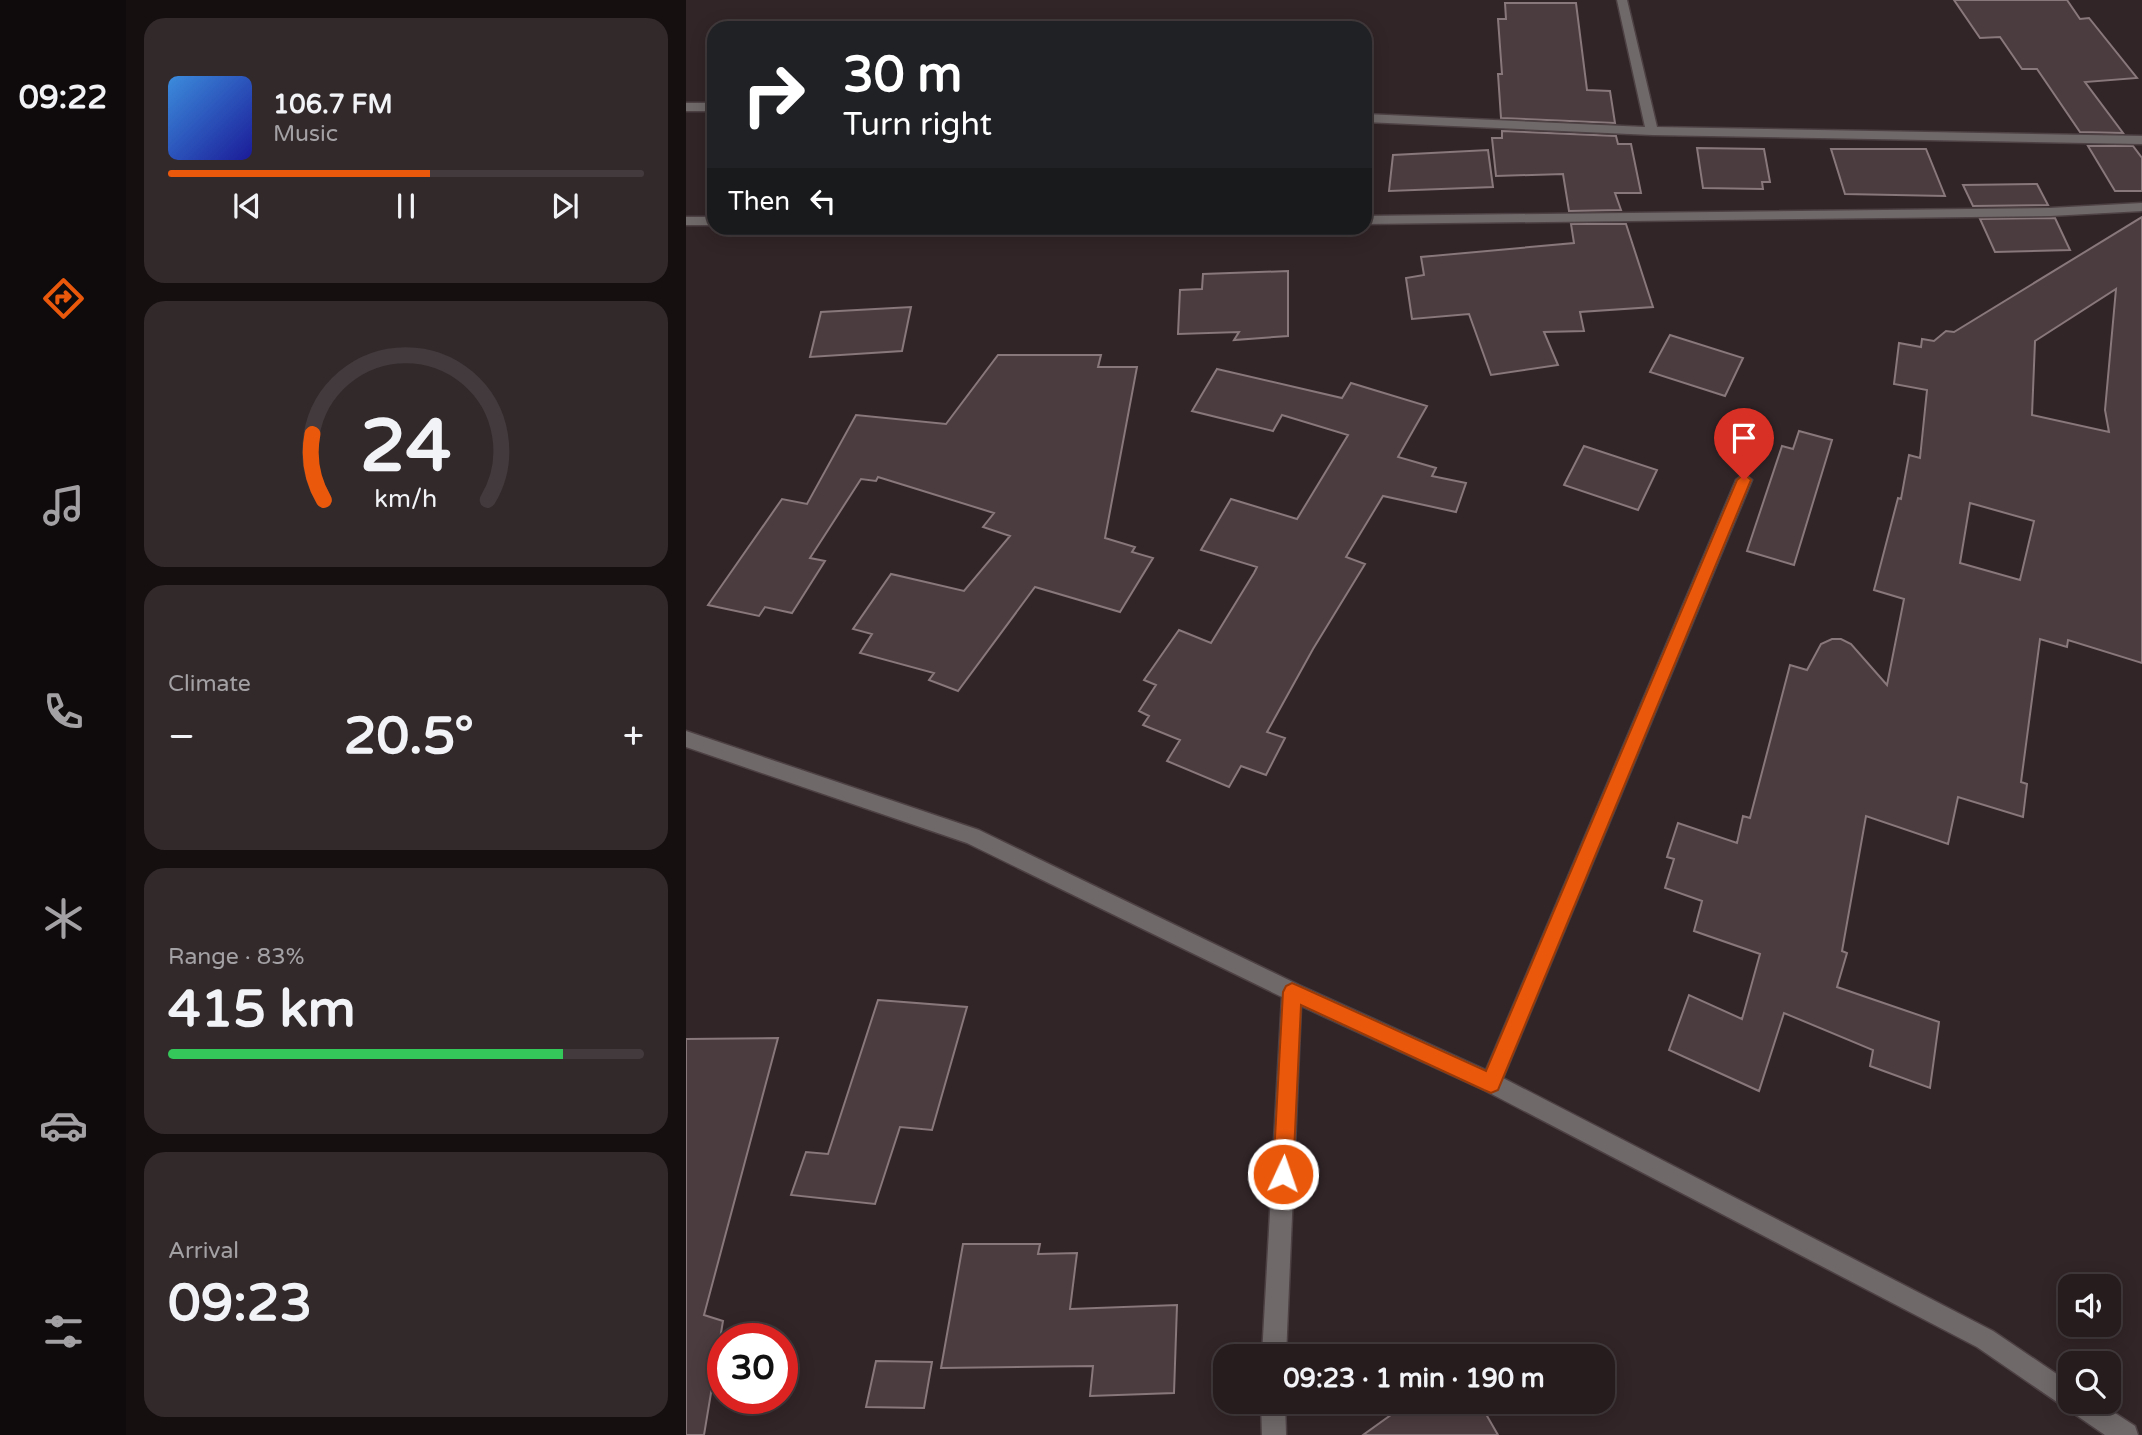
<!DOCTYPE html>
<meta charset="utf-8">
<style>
:root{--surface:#261c1e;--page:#32292b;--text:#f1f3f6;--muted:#a4a1a4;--line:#423a3c;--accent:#ea580c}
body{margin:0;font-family:"Varela Round",sans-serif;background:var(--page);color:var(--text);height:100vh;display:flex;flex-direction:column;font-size:26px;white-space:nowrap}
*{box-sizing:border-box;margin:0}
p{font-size:23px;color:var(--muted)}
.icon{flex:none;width:38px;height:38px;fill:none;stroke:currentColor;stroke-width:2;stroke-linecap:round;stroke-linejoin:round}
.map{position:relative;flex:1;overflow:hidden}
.panel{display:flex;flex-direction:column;gap:18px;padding:18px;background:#150f10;width:560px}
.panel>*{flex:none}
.hud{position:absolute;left:21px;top:21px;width:665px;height:214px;border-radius:21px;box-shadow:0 4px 18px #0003,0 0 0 2px var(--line);background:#202124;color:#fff;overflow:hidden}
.buttons{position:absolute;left:1372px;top:1274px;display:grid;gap:14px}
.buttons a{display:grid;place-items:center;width:63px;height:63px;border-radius:14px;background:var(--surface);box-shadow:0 4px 18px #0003,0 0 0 2px var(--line);font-size:35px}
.speed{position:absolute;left:21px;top:1323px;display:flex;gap:14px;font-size:35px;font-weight:700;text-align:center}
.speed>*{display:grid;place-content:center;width:91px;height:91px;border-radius:50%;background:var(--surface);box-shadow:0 4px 18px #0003,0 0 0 2px var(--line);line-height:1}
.speed .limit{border:10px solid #d22;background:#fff;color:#111}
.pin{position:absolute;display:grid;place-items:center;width:60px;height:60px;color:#fff;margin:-72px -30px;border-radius:50% 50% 50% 0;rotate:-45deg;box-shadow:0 0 7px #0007}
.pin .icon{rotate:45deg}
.me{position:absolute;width:77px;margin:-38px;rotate:3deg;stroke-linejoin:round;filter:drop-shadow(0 0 5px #0008)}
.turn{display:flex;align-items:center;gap:24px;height:147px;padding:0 21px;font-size:32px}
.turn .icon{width:91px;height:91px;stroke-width:2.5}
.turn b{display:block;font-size:49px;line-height:60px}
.then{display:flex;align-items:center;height:66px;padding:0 21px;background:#0003;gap:14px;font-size:26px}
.big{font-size:52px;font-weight:700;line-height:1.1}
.panel .tile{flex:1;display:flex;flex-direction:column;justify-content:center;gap:10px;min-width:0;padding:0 24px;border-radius:21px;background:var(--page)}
.panel .dial{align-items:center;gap:0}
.dial svg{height:182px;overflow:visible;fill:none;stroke:var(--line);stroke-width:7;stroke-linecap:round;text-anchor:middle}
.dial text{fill:var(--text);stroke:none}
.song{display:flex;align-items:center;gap:21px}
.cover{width:84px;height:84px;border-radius:10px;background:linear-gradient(135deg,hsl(210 70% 55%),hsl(240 70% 35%))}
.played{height:7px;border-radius:4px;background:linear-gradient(90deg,var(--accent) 55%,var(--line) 55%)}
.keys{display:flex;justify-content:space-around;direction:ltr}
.heat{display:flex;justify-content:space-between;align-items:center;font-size:38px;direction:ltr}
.charge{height:10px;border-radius:5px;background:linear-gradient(90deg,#34c759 83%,var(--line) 0)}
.trip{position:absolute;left:527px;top:1344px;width:402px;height:70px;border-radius:21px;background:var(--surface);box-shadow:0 4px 18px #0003,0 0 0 2px var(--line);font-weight:700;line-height:70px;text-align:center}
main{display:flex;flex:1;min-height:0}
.menu{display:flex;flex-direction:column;width:126px;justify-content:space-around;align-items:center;background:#0f0b0c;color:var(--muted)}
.menu .icon{width:49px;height:49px}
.menu .active{color:var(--accent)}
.menu b{font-size:32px;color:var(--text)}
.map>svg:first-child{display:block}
</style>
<main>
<nav class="menu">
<b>09:22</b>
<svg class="icon active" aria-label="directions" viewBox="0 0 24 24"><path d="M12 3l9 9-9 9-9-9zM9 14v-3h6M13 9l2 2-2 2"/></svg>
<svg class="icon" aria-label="music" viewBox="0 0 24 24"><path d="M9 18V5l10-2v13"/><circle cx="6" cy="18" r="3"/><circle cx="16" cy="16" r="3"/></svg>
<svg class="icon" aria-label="phone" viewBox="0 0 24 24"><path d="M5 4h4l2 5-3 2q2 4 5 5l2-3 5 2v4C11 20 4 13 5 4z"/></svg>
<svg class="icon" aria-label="climate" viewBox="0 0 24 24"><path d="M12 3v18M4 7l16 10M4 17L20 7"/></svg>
<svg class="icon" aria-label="car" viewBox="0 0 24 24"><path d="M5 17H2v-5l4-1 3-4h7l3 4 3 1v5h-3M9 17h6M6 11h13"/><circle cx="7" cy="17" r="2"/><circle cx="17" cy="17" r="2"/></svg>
<svg class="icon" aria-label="filters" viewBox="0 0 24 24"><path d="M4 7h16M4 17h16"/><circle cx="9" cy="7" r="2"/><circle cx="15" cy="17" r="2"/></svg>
</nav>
<section class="panel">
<div class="tile">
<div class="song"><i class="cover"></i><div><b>106.7 FM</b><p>Music</p></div></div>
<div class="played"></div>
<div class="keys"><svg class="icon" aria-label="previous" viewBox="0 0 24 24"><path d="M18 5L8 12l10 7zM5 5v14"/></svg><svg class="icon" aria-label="pause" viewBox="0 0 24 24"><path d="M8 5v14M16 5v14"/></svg><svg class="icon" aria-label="next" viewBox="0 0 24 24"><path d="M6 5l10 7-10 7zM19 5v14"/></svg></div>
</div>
<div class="tile dial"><svg viewBox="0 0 100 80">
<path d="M14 69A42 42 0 1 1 86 69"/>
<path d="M14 69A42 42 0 0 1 9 40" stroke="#ea580c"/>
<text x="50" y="56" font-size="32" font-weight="700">24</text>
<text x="50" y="72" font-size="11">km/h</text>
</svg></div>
<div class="tile"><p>Climate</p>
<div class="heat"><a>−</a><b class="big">20.5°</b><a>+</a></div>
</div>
<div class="tile"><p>Range · 83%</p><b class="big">415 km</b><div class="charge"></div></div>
<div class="tile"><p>Arrival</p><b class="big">09:23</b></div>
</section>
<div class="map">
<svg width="1456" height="1435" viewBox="0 0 1456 1435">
<rect width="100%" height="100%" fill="#322528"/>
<path fill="#4b3c3f" stroke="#88777b" stroke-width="2" fill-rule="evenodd" d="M1268,0H1381L1394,19L1403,18L1451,78L1399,82L1437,133L1394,132L1351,69H1336L1314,37L1294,38Z
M819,3H890L901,90L924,91L929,123L815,118L812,74H816L812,19H820Z
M816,131L930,136L932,144H945L955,193H929L935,210L883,211L877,174L810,176L806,138H816Z
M1402,146H1447L1456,158V191H1429Z
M1011,148L1078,149L1084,182H1076L1077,189L1017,188Z
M1145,149H1240L1259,196L1159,194Z
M802,150L807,187L703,191L707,155Z
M1351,184L1362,205L1287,206L1277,185Z
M1456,217V663L1382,640L1381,647L1354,639L1335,782L1341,784L1337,817L1272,797L1262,844L1180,816L1156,951L1161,953L1151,987L1253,1022L1244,1088L1184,1066L1187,1050L1098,1013L1073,1091L983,1050L1003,995L1056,1019L1074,954L1008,931L1016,901L979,888L988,859L981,857L992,823L1051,843L1057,816L1064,818L1104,665L1121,670L1135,644L1146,639H1155L1165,644L1201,685L1218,599L1188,590L1212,498L1215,499L1223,455L1234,458L1241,390L1208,384L1213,343L1235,347L1236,339L1248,341L1260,331L1268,332ZM1430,289L1419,410L1423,432L1346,415L1349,341ZM1284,503L1348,521L1334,580L1274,563Z
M1369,218L1384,250L1309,252L1294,219Z
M885,224H940L967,307L894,312L898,331L858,332L872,365L805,375L783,314L726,319L720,278L738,275L735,257L888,243Z
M602,271V336L548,340L553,332L492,334L494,290L516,289L517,274Z
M225,307L216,351L124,357L135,312Z
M984,335L1057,358L1039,396L964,372Z
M312,355H415L412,367H451L419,538L449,547L446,552L467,558L434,612L349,587L272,691L243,680L248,673L174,653L186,634L167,629L205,574L278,591L324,536L297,527L308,513L192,477L190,481L175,479L124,558L139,561L106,613L79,607L73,616L22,605L96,499L121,504L170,415L260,424Z
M531,369L656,398L665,383L741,406L712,457L750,468L746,476L780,483L770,512L697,496L660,557L679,564L627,649L581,732L599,738L580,775L555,766L543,787L481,761L494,740L457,725L463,716L453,711L470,685L458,680L493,630L525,643L568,573L571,567L515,550L545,499L611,519L662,435L596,415L587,431L506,411Z
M1113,431L1146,440L1108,565L1061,551L1096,446L1107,449Z
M898,446L971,470L952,510L878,485Z
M192,1000L281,1007L246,1130L214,1127L189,1204L105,1195L120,1152L142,1154Z
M92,1038L18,1315L37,1321L18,1435H0V1039Z
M277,1244H354L352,1254L391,1253L384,1309L491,1305L488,1393L404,1396L407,1366L255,1368Z
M190,1361L246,1362L238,1408L180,1407Z
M723,1402H793L812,1435H677Z"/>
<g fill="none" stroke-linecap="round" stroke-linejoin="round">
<defs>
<path id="minor" d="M931,0H941L971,127L1456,136V144L966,135L679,122V114L959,127Z
M0,103H28V111H0Z
M1456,203V211L1364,216L679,224V216L1364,208Z
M0,217H28V225H0Z
M1058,474L1066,480L817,1078L1307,1331L1384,1383V1402H1412L1449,1426L1452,1435H1419L1291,1347L798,1090L615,1006L600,1356H576L596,997L281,843L0,747V731L293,830L613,985L800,1070L1050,480Z
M575,1402H599L600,1435H576Z"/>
</defs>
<use href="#minor" stroke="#4d4144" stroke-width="3"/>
<use href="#minor" fill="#70696a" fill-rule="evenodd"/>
</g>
<path fill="#ea580c" stroke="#983908" stroke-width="2" d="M1058,474L1065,480L812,1090L805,1093L798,1090L615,1005L607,1174L604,1181L597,1184L590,1181L587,1174L597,992L600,986L606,983L613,986L800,1071L1051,480Z"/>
</svg>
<div class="buttons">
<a><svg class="icon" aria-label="sound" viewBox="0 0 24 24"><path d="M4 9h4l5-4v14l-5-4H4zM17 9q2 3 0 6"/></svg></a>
<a><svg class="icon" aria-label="search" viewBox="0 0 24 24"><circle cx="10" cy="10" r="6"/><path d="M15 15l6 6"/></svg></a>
</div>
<div class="speed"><div class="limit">30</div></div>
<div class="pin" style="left:1058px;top:480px;background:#d93025"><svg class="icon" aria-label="arrive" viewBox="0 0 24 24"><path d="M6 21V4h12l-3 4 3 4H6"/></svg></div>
<svg class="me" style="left:597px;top:1174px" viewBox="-20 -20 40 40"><circle r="17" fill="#ea580c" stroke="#fff" stroke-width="3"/><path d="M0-11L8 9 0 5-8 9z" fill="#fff"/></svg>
<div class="trip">09:23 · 1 min · 190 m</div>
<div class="hud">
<div class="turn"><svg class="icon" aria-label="right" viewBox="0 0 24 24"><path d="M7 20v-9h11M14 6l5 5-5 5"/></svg><div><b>30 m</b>Turn right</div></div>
<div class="then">Then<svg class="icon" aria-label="left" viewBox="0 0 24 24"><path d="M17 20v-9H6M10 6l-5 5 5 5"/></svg></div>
</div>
</div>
</main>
